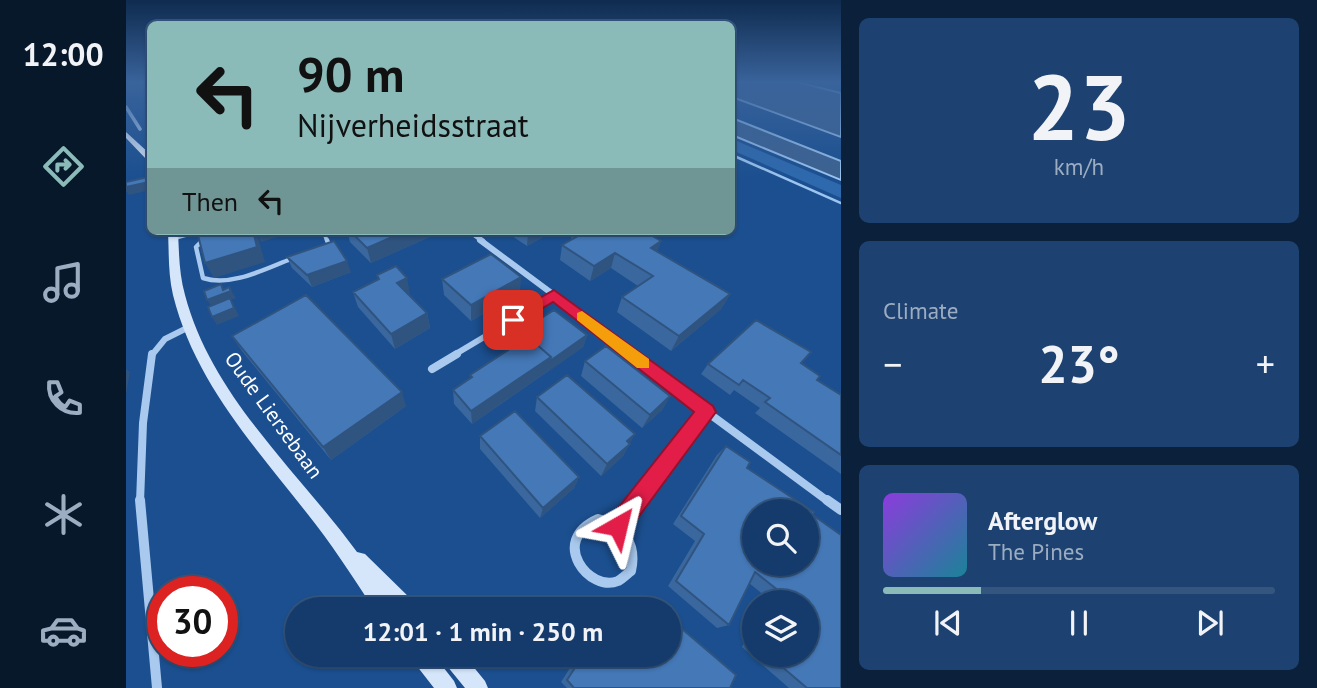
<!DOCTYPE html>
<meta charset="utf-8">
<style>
:root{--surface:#143b6b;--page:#1d4271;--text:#f1f3f6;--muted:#9dadc1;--line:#33557e;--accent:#8bbbb9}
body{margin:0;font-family:"PT Sans",sans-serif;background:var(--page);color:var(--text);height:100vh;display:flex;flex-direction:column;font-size:26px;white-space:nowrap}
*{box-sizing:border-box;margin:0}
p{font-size:23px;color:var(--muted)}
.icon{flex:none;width:38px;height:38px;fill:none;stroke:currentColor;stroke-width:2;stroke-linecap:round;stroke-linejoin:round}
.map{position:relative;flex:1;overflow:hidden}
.sheet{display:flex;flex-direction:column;gap:18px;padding:18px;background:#0b203b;width:476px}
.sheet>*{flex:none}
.banner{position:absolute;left:21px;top:21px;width:588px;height:214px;border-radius:10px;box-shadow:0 2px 5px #0004,0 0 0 2px var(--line);background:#8bbbb9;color:#111;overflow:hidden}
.controls{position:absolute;left:616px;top:499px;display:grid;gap:14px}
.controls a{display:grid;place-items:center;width:77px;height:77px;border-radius:50%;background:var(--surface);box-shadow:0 2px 5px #0004,0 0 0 2px var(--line);font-size:35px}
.speed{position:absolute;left:21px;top:576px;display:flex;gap:14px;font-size:35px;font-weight:700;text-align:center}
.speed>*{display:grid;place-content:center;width:91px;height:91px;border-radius:50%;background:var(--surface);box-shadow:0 2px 5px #0004,0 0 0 2px var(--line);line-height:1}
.speed .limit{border:10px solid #d22;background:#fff;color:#111}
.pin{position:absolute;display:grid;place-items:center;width:60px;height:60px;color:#fff;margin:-30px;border-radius:14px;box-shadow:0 4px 10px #0006}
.me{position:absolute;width:77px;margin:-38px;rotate:37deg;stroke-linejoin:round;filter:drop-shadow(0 0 5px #0008)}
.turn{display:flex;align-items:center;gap:24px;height:147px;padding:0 35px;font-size:32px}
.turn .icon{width:91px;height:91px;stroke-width:2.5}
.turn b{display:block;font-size:49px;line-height:60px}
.then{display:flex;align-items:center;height:66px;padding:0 35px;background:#0003;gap:14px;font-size:26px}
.big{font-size:52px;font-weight:800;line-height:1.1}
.sheet .widget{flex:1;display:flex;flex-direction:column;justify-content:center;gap:10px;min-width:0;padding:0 24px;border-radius:10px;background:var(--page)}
.sheet .dial{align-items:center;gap:0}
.dial b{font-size:91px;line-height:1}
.song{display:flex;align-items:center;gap:21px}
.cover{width:84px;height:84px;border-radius:10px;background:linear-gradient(135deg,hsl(270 70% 55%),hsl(190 70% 35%))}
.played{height:7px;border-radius:4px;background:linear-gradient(90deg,var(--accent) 25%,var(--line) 25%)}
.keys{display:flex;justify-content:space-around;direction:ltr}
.heat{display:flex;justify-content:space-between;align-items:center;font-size:38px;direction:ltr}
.trip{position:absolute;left:159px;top:597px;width:396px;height:70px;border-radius:35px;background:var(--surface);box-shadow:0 2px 5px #0004,0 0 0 2px var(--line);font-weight:800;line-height:70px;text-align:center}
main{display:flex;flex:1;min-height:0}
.menu{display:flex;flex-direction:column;width:126px;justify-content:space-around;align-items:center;background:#08182b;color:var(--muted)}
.menu .icon{width:49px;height:49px}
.menu .current{color:var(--accent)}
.menu b{font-size:32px;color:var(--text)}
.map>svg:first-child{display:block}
</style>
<main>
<nav class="menu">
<b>12:00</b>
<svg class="icon current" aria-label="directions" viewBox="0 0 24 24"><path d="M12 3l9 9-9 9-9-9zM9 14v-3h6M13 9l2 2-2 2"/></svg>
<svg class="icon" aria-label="music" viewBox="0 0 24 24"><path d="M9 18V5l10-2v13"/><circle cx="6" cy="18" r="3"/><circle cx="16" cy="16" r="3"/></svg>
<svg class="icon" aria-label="phone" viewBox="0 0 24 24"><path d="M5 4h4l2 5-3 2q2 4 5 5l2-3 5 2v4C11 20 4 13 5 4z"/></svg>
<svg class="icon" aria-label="climate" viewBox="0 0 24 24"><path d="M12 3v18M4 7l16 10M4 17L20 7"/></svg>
<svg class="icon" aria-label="car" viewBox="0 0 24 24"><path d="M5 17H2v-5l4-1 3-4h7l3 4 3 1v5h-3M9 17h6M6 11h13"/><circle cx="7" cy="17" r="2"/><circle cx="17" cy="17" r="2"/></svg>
</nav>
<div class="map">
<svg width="715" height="688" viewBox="0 0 715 688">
<rect width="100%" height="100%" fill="#1b4f8f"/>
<path fill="#2e69ad" d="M606,139L715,185V198L606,150Z"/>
<path fill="#3c6290" stroke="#9cc4f0" stroke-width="2" d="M606,82H671L715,93V137L606,97Z
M606,118L715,161V180L606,135Z"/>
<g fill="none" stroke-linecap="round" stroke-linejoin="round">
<path stroke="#9cc4f0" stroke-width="2.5" d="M606,155L715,203"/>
<path stroke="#a9c9ee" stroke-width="3.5" d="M197,231L201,241"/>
<path stroke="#a9c9ee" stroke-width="4.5" d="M77,240L70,247L77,278C105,287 139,269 165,259
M201,240L203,245"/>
<path stroke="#a9c9ee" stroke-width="3.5" d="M0,107L14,129"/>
<path stroke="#a9c9ee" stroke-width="5" d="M343,231L357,241
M47,238L72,231"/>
<path stroke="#a9c9ee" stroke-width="6" d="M428,295L507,355
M26,355L39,339L63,327
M328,355L428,295L354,240"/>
<path stroke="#a9c9ee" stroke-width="8" d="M505,354L581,412
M306,369L331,354
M14,502L17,423L26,354
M511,502L581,412L703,502"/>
<path stroke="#a9c9ee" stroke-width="10" d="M14,500L31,688
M701,500L715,510
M472,519C498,526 511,544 505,571C501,574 496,579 492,581C464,593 422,541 472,519Z
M492,526L512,500"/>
<path fill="#d6e6fa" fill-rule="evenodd" d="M0,132L24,154V160H21L0,138Z
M42,231H52C53,252 53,274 59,295C86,397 171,470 231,552L239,554L288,602L290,609H248C226,576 205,543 180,512C128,446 68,380 47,295C42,274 43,252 42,231Z
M284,654H307L328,681L331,688H308L287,661Z
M314,654H337L359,681L362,688H339L317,661Z"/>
</g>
<path fill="#3a679d" d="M221,231H307L308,235L245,263L224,242Z
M387,231H428L401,246L386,236Z
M446,231H518L535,241L531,251L604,294L595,309L545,351L491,312L496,297L512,286L485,268L464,281L434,260L436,245L445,240Z
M161,257L225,272L186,287L166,268Z
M251,275L284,294H282L301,313L304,328L269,349L232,307L227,292L252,279Z
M316,279L394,293L345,321L318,295Z
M392,333L461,335L457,347L346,424L328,404L327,390L344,379V375L391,344Z
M106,336L280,406L205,460L116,351Z
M459,361L544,396L536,410L516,428L455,376Z
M675,363L691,380L715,395V474L629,413L634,408L608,390L604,395L575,374L582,364Z
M411,397L504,443L497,456L475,476L409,411Z
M354,436L453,477L448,488L414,518L354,449Z
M600,446L621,468L687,515L715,688H663L616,647L628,620V654H681V602H636L639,596L623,583L603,625L591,628L542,586L569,541L547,524L591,455Z
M453,654H542L604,688H441L435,682Z"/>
<path fill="#305480" d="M22,177L24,181V190L3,195L0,191V187Z
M127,231H171L135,242L131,234L139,262L88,278L79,263Z
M280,231H307L308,235L245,263L241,248Z
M402,231H428L401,246Z
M535,241L530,256L525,248Z
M489,253L485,268L464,281L468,266Z
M221,261L225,272L186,287L181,275Z
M395,277L394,293L345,321V305Z
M281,278L284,294L274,298L271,283Z
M95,284L100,293L103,287L110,298L105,300L113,316L91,325L86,317V307L81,300Z
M604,294L595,309L545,351L553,336Z
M301,313L304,328L269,349L265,334Z
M461,335L457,347L422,372L424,361Z
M425,357L422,371L346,424L345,411Z
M0,369L4,372L0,394Z
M276,392L280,406L205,460L197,447Z
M544,396L536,410L516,428L524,415Z
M509,434L497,456L475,476L481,464L501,441Z
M453,477L448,488L414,518L417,508Z"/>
<path fill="#4478b7" stroke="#305480" stroke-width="2" fill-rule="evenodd" d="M22,177L23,182L0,187V182Z
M71,231H127L131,247L79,263Z
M224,231H280L241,248Z
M457,231H518L535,241L525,248L604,294L553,336L496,297L527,276L489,253L468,266L436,245L459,232Z
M208,241L221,261L181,275L161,257Z
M365,254L395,277L345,305L316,279Z
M270,266L281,278L271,283L301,313L265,334L227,292L253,279L251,275Z
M95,284L97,290L103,287L105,291L81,300L78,291Z
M180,295L276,392L197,447L106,336Z
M104,298L108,308L86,317L82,307Z
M428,310L461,335L424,361L425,357L402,337L399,339L392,333Z
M630,320L685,352L675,363L694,376L691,380L715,395V455L639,402L644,398L617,380L613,385L582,364Z
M402,337L425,357L345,411L327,390L346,377L344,375Z
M480,346L544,396L524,415L459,361Z
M441,375L509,434L501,441L504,444L481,464L411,397Z
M389,411L453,477L417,508L354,436Z
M600,446L624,462L621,468L688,512L687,515L715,535V688H681L641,654H681V602H648L653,591L629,572L603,625L550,581L578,534L555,516ZM628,511H681V564H628Z
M542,617L610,675L604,688H448L441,680L458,654H542Z"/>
<linearGradient id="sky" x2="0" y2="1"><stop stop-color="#0f2b4f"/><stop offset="0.46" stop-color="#39639b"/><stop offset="1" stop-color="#39639b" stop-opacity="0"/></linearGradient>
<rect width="715" height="178" fill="url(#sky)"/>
<path fill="#e11d48" stroke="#92132f" stroke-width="2" d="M428,290L587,406L590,412L500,534L492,537L484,534L481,526L484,518L568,412L427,302L392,323H382V316Z"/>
<path fill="#f59e0b" d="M456,311L523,359V368H511L451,320V313Z"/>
<g text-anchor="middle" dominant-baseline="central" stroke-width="7" stroke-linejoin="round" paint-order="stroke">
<g font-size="21" fill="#fff" stroke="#1b4f8f">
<text transform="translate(148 415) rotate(54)">Oude Liersebaan</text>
</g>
</g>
</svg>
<div class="controls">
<a><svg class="icon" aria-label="search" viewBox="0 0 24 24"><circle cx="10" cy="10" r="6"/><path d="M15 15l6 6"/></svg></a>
<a><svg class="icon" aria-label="layers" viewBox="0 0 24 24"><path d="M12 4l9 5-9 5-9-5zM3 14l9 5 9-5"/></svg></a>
</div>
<div class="speed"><div class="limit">30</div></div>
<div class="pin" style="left:387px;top:320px;background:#d93025"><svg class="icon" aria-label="arrive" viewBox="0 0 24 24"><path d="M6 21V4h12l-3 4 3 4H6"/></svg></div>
<svg class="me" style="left:492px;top:526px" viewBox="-20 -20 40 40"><path d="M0-17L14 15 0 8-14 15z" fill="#e11d48" stroke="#fff" stroke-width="4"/></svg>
<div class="trip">12:01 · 1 min · 250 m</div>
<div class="banner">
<div class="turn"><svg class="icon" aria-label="left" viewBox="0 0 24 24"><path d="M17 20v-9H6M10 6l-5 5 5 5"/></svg><div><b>90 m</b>Nijverheidsstraat</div></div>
<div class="then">Then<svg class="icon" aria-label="left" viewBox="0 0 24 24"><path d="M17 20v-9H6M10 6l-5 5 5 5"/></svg></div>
</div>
</div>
<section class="sheet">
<div class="widget dial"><b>23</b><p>km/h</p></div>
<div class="widget"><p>Climate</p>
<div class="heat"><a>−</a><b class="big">23°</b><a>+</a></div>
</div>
<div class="widget">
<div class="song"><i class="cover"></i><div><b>Afterglow</b><p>The Pines</p></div></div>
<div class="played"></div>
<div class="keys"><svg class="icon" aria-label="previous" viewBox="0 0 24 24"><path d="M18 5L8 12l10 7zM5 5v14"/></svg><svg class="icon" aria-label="pause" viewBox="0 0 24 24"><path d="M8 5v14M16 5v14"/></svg><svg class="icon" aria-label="next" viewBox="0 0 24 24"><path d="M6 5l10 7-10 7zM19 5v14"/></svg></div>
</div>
</section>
</main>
